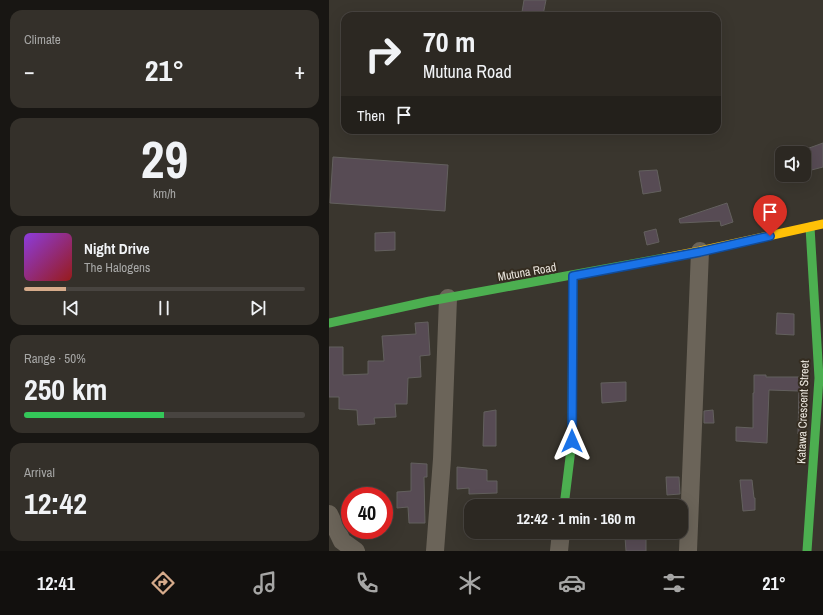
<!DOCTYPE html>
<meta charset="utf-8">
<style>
:root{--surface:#2c2822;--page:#34302a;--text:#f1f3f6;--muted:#a6a6a5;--line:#484440;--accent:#d6ab8b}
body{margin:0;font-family:"Archivo Narrow",sans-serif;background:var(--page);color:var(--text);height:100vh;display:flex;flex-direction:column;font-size:15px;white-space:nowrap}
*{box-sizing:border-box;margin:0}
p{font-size:13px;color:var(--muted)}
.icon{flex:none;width:22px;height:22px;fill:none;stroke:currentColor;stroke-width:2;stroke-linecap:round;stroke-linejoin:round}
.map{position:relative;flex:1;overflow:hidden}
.panel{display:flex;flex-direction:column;gap:10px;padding:10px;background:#181613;width:329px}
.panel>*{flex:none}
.top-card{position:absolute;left:12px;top:12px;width:380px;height:122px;border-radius:12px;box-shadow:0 4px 16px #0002,0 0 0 1px var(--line);background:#2c2822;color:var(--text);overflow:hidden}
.tools{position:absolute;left:446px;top:146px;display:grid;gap:8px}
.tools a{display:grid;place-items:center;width:36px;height:36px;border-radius:8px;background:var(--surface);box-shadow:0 4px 16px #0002,0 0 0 1px var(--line);font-size:20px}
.speed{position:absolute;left:12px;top:487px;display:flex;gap:8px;font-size:20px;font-weight:700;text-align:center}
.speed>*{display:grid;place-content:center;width:52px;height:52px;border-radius:50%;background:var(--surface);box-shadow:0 4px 16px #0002,0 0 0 1px var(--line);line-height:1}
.speed .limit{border:6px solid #d22;background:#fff;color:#111}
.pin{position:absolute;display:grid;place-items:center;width:34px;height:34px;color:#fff;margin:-41px -17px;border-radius:50% 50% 50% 0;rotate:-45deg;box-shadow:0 0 4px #0007}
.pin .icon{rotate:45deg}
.me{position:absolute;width:44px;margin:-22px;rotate:0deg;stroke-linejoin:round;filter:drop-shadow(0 0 3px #0008)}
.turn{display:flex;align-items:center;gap:14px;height:84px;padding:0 16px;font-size:18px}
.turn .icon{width:52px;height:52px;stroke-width:2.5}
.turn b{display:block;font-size:28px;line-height:34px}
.then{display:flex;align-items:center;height:38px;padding:0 16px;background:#0003;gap:8px;font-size:15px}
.big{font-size:30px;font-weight:700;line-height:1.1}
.panel .card{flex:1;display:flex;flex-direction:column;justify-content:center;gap:6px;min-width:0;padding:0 14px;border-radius:12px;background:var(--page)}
.panel .dial{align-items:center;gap:0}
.dial b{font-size:52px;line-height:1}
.song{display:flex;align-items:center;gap:12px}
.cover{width:48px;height:48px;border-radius:6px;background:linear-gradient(135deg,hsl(270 70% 55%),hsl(0 70% 35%))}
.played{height:4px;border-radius:2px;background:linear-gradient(90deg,var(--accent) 15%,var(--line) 15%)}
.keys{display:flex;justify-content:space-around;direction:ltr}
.heat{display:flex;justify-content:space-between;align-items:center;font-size:22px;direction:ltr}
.charge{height:6px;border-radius:3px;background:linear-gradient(90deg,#34c759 50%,var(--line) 0)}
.trip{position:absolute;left:135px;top:499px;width:224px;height:40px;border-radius:12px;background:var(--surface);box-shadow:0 4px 16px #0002,0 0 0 1px var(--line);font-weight:700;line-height:40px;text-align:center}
.tabs{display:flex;height:64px;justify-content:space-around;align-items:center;background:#12100e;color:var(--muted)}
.tabs .icon{width:28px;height:28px}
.tabs .current{color:var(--accent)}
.tabs b{font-size:18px;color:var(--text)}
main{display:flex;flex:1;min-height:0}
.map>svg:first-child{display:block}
</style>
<main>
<section class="panel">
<div class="card"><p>Climate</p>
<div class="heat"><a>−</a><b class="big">21°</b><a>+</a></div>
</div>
<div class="card dial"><b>29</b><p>km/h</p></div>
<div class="card">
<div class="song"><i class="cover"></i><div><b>Night Drive</b><p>The Halogens</p></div></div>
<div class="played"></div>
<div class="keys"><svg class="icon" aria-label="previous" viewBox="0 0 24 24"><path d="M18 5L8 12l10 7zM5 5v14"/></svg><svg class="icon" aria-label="pause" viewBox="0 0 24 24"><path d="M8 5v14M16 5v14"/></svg><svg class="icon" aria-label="next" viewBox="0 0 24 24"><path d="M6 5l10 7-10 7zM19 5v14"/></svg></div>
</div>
<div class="card"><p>Range · 50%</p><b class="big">250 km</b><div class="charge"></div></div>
<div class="card"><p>Arrival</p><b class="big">12:42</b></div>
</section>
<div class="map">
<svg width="494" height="551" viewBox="0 0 494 551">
<rect width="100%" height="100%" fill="#3a362e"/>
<path fill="#574b54" stroke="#63605e" d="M195,0H217L214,15L193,12Z
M494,143V167L475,172V153H470L469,152Z
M4,157L119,165L116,211L1,203Z
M328,170L332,191L314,194L310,171Z
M398,203L404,222L392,226L391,221L351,223L350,219Z
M327,229L330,242L318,245L315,232Z
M66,232V250L46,251V233Z
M448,313L465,314V335L447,334Z
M99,322L101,355L91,356L92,377L79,378L78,404H66L67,417L45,418L46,424L29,425L28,410L10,409V397H0V347H14V375L39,374V361H55L53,336L87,334L86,323Z
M425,375H437V377H477L474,434H469L470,391L440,390L438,443L407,441V427L424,428V393H425Z
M297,382V401L273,403L272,383Z
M167,410V446H154L155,412Z
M384,410L385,423H375V411Z
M82,463L98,464V477H95L96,523H80L79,507L68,508V492L82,491Z
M128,467L158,470V481H168V493L140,494V488L128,489Z
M337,477H350L351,494L338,495Z
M411,480H423L425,498H426V510L414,511Z
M296,537H317V551H297Z"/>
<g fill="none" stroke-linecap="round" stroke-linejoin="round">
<path stroke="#6b6459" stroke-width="18" d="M0,514L13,541L27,551
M106,551L113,459L119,298
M230,551L232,532
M359,551L371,251"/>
<path stroke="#4caf50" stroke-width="9" d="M0,323L101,301L335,258
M235,506L243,441L244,276
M478,551L490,378L481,227"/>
<path stroke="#ffc107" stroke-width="9" d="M335,258L371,251L494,224"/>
</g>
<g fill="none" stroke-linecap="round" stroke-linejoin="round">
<defs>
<path id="route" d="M243,441L244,276L371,252L441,236"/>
</defs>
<use href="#route" stroke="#114b97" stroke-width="10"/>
<use href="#route" stroke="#1a73e8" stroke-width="7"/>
</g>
<g text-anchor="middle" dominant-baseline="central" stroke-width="4" stroke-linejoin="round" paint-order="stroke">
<g font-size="12" fill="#eae5dd" stroke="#342c20">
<text transform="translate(198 272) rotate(-10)">Mutuna Road</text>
<text transform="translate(474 412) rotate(-88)">Katawa Crescent Street</text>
</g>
</g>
</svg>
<div class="tools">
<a><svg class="icon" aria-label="sound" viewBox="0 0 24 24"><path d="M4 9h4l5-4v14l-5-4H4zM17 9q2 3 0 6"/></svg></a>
</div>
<div class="speed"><div class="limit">40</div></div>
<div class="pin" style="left:441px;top:236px;background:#d93025"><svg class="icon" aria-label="arrive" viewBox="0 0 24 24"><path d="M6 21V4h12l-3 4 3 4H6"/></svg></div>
<svg class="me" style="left:243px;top:441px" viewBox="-20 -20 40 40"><path d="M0-17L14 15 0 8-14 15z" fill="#1a73e8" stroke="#fff" stroke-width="4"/></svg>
<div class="trip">12:42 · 1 min · 160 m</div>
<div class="top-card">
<div class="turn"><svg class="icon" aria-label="right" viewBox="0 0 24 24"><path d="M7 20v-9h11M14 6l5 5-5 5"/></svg><div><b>70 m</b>Mutuna Road</div></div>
<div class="then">Then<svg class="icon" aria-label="arrive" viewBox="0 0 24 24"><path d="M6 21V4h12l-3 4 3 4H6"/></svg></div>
</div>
</div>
</main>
<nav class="tabs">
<b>12:41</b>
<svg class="icon current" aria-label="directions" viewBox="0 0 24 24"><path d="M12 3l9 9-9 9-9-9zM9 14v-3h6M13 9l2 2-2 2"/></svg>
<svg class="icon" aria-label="music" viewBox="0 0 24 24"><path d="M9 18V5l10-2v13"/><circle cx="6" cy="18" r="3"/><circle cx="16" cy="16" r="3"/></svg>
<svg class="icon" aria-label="phone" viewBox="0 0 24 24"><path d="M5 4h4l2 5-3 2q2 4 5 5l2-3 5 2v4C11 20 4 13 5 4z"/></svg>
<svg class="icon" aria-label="climate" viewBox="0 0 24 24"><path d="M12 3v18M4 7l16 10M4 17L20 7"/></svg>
<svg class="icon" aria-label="car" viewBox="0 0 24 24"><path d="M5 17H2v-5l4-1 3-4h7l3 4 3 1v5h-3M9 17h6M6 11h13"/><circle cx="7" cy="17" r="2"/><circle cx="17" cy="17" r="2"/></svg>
<svg class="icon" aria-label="filters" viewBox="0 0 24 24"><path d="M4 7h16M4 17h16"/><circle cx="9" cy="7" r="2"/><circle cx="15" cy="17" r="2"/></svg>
<b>21°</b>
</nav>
